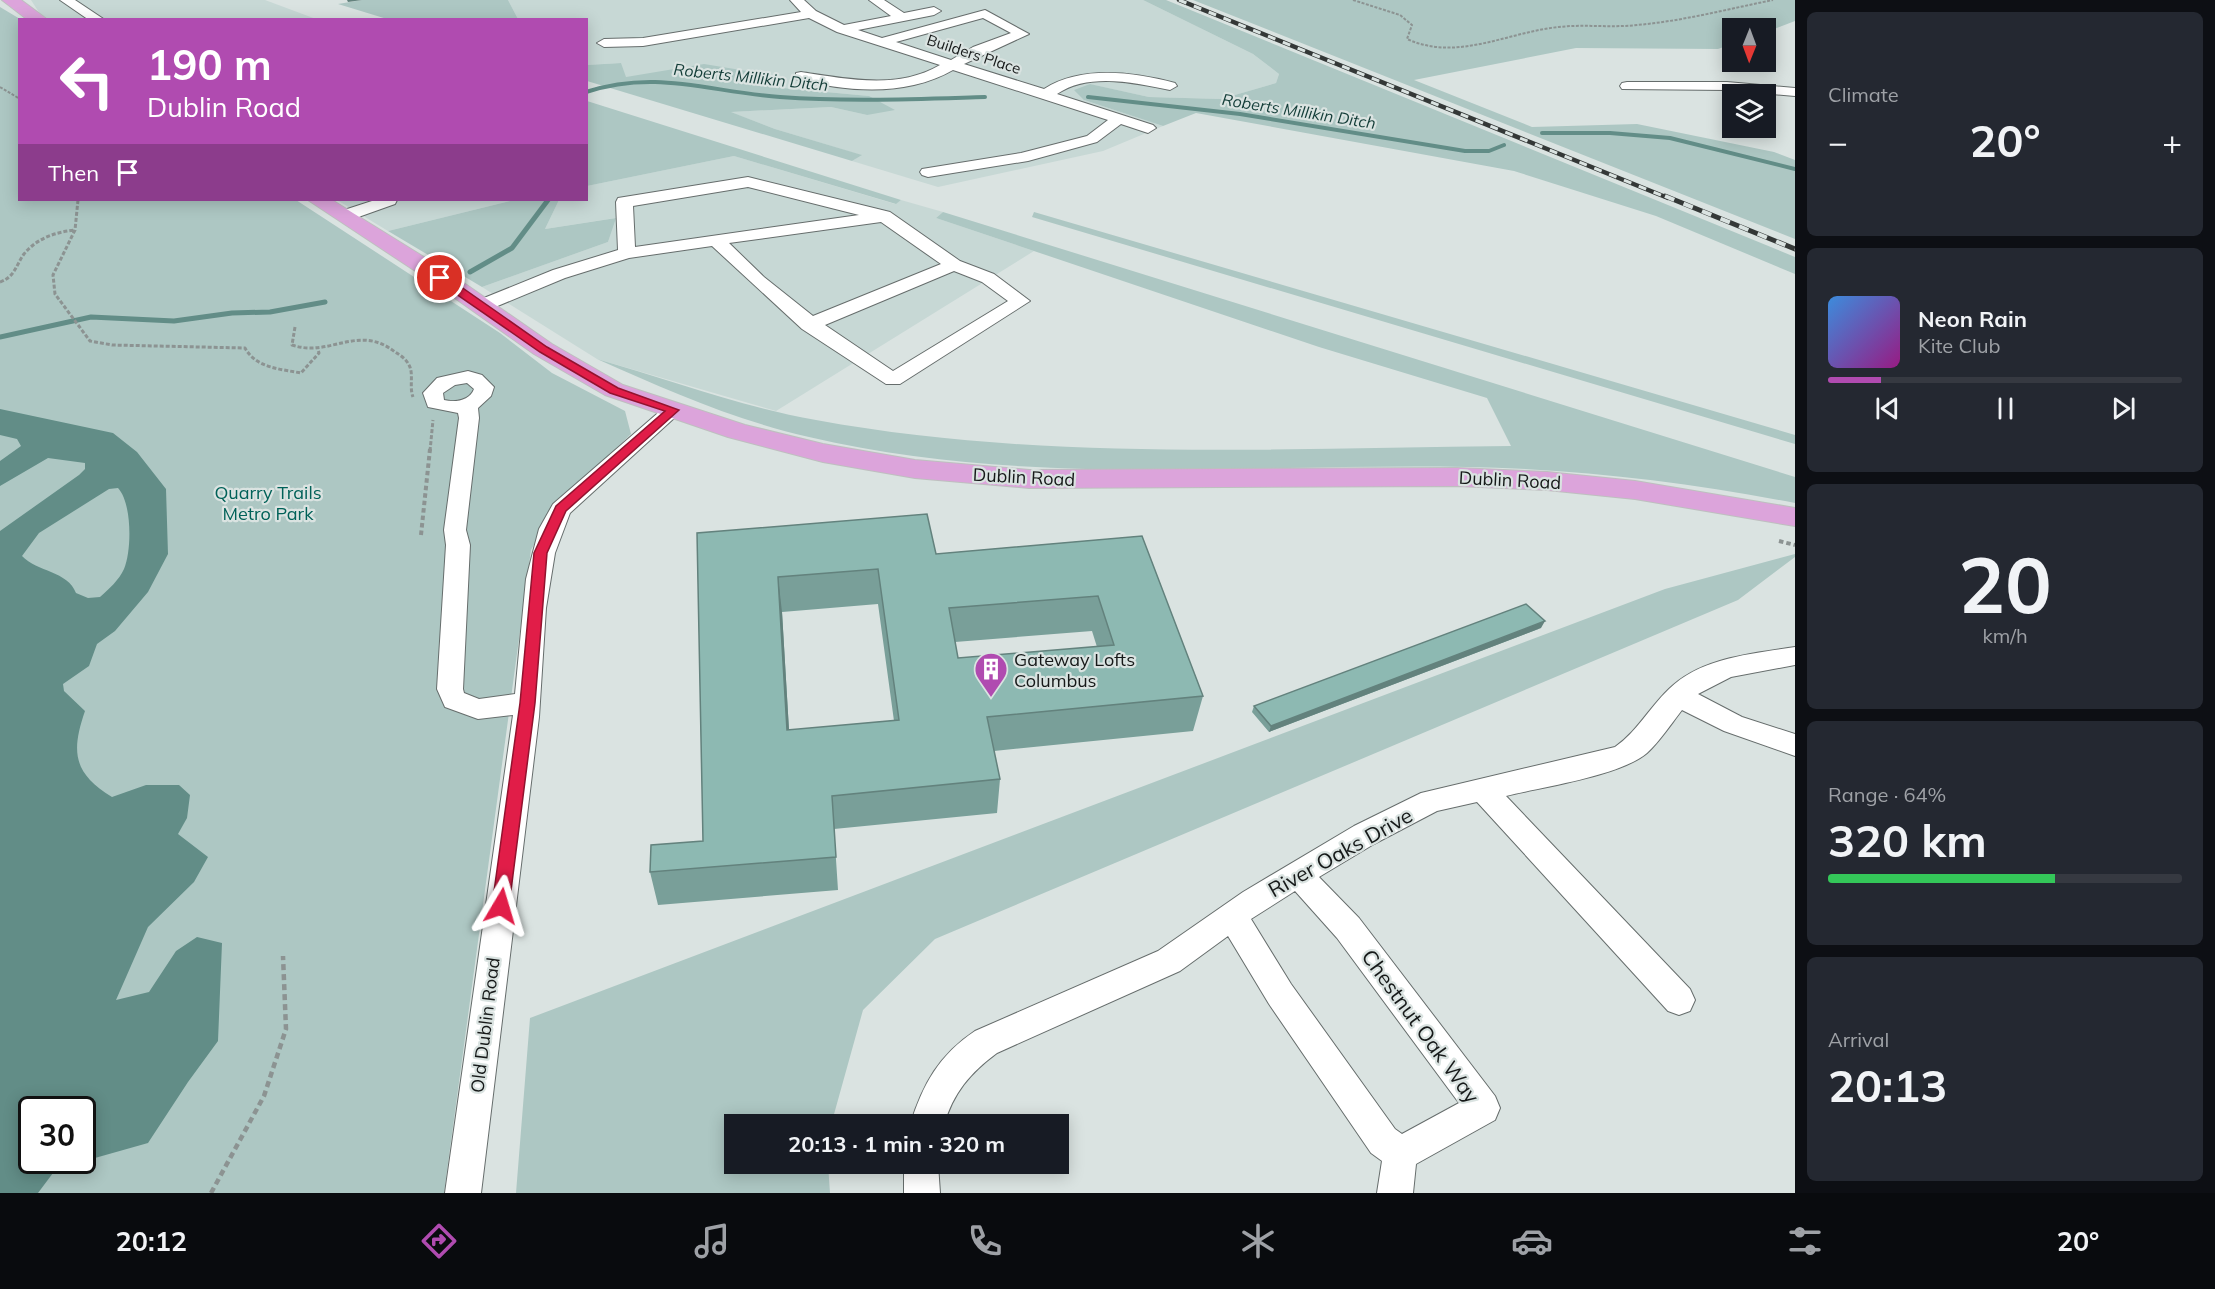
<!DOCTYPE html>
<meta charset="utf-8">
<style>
:root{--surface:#171b24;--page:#242831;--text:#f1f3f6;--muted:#9ea1a6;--line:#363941;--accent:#b04bb0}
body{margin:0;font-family:Mulish,sans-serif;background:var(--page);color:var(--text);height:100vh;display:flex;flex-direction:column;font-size:22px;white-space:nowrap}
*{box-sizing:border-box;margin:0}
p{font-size:20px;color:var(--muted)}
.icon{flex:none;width:33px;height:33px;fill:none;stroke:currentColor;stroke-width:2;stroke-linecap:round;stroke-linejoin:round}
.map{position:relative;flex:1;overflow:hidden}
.sheet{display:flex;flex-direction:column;gap:12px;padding:12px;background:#0d0f14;width:420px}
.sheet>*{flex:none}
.top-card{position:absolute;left:18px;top:18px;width:570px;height:183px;border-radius:0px;box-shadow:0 3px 15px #0003;background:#b04bb0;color:#fff;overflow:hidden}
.needle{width:39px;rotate:181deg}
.tools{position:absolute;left:1722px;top:18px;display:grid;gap:12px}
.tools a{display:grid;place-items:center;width:54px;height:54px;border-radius:0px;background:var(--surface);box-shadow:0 3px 15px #0003;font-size:30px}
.speed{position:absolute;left:18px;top:1096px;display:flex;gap:12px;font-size:30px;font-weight:700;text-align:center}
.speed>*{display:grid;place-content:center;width:78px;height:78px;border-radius:50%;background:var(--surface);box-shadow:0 3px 15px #0003;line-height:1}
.speed .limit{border:3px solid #111;border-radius:9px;background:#fff;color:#111}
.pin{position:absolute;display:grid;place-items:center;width:51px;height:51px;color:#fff;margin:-26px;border:3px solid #fff;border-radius:50%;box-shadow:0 2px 6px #0007}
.me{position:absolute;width:66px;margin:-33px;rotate:7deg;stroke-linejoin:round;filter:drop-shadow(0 0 4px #0008)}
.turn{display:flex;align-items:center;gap:21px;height:126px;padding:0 30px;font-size:27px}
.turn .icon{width:78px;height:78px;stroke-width:2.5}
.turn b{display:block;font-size:42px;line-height:51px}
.then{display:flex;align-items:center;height:57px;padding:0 30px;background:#0003;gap:12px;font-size:22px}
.big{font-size:45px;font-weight:700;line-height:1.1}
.sheet .widget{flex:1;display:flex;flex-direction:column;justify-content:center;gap:9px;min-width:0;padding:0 21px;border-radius:9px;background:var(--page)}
.sheet .dial{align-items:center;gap:0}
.dial b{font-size:78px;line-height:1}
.song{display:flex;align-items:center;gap:18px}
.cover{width:72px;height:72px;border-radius:9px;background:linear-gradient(135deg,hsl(210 70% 55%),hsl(310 70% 35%))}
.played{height:6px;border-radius:3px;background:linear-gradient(90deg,var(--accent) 15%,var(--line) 15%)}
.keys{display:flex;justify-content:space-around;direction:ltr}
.heat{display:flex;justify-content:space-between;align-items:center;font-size:33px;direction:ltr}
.charge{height:9px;border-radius:4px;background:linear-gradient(90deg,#34c759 64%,var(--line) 0)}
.trip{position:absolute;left:724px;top:1114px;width:345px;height:60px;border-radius:0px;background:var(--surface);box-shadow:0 3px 15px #0003;font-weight:700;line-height:60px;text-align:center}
.dock{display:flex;height:96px;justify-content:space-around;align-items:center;background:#090b0e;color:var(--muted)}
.dock .icon{width:42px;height:42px}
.dock .on{color:var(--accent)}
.dock b{font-size:27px;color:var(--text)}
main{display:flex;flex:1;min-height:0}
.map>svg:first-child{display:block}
</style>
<main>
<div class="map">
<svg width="1795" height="1193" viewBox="0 0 1795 1193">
<rect width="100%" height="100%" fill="#dae3e1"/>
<path fill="#c7d8d5" d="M31,0H265L316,19H49L40,14Z
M508,0H1143L1253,54L1279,74L1276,83L1221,99L1149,97L1089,84L1084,100L1163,126L1103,151L938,187L852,161L861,155L775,129L730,112L831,107L867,115L869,96L783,88L759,73L625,77L620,63L587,65L586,20L518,19Z
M734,156L895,204L901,200L943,212L936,218L1034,251L776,411L597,359L482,287L608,242L615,218L545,229L559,200H586L587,186Z
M337,200H514L388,231Z"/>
<path fill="#adc7c3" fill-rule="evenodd" d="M362,0H508L518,19H387L338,4Z
M1143,0H1166L1795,257V274L1656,216L1514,171L1196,113L1163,126L1084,100L1074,90L1090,84L1149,97L1221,99L1276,83L1279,74L1253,54Z
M1193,0H1795V21L1766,32V28H1732V44L1718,49L1576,48L1414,80L1532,127L1637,124L1774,152L1795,160V239Z
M0,7L20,19V200H296L500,333L552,373L625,411L631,434L554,508L531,550L444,1193H0ZM32,1110H82V1161H32Z
M621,63L626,77L704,64L759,73L783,88L869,96L895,110L867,115L831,107L731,112L775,129L862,155L852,161L587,81V65Z
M587,101L901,200L896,204L734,156L587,186Z
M514,200H559L545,229L616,218L608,242L482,287L388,231Z
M943,212L1795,477V503C1687,482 1577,469 1467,467C1247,463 1026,488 809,437C734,420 667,390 597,359C670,380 742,407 816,420C1045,462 1280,448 1511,446L1487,398L1319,347L936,218Z
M1034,212L1795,435V444L1032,217Z
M1795,554V557L1738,600L935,939L863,1010L831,1125H735V1164H828L830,1193H516L530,1018L1665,589Z"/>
<path fill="#628d87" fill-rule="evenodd" d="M0,409L113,433L137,452L166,489L168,554L148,592L115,631L97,644L89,666L63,684L64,691L85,711C71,752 73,773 112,797L146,785H179L190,795L187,818L178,834L208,857L194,882L148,927L116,1000L149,992L176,951L197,937L222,943L218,1041L188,1082L148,1143L56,1169L38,1193H0V531L79,475L85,469V463L48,458L0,486V461L21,446L17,439L0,435ZM118,488C132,503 132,550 124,569C119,580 109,589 100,597L88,598L76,593C68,571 37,572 22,556L39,533L109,489ZM32,1110H82V1161H32Z"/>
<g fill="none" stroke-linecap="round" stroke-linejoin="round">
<path stroke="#628d87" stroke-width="4" d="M586,92C657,69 709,92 780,97C848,102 917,99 985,97
M1088,97L1240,114L1465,151H1489L1504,145
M1542,133H1610L1670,138L1795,169"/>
<path stroke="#628d87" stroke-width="5" d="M470,272L512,248L548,200
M0,337L91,317L174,321L232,313L270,312L325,302"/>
<defs>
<path id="minor" d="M60,0H75L105,20H89Z
M790,0H804L816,11L844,25L891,16L869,0H884L904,13L934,7L941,11L934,15L858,30L882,38L985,10L1029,34L964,64L1044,89C1082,65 1133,72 1175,83L1177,86L1170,90C1135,83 1089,72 1057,94L1153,125L1156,128L1148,133L1121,124L1097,142L1028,161L928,177L922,175L920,172L922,169L1021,153L1087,136L1108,120L953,70C906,97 847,92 796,79V73L801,72C848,79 897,90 940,65L837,32L809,18L643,46L604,47L597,43L604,39L643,38L801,12ZM983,18L1011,33L973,47L951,60L896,42Z
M1627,82H1727L1795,88V96L1727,90L1622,89L1620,86L1622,83Z
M748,177L890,212L960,261L994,274L1030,301L900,384H886L802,329L712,246L629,258L565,278L488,310L481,312L472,306L474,302L553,270L618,250L616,202L618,198ZM748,187L859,215L635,247L633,206ZM881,222L941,264L813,316L764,277L729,243ZM954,271L982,282L1008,301L893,371L825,325Z
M375,200H397L395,204L350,220L344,221L336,216L338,212Z
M468,371L482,375L494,387L491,396L478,408L479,418L466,530L470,545L463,689L464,693L479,699L515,694L526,579L539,529L553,504L666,406H680L683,410L570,513L555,553L546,608L539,717L481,1193H445L513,715L478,719L445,707L437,689L446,545L444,530L459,418L458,413L428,407L423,393L437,378ZM467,383L474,389C470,400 456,403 444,400L443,393L455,385Z
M1795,647V665L1731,677L1698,694L1742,717L1795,734V756L1724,731L1682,710C1671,724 1660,741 1647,753C1620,776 1542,787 1506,796L1690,989L1695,1000L1690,1011L1679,1015L1668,1011L1477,802L1437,811L1374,844L1319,877L1359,918L1495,1096L1500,1108L1495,1120L1416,1164L1413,1193H1377L1382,1161L1371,1153L1269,1004L1228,936L1180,971L997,1053C970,1073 953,1093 944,1125H910C923,1084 939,1055 975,1031L1158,951L1243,892L1354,826L1421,793L1615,747C1637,732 1649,708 1669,689C1702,657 1752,654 1795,647ZM1295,891L1337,938L1459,1103L1402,1134L1395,1129L1291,984L1251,919Z
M904,1164H938L940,1193H904Z"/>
<path id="major" d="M2,0H21L48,20H28Z
M308,200H332L448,272L552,344L623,385L745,425L823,444L915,460L1029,470L1457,468L1547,472L1635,481L1795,508V526L1635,499L1547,490L1457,486L1029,488L915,478L823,462L728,437L605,395L534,354L432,282Z"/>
</defs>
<use href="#minor" stroke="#666d6c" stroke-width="2"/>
<use href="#major" stroke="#bebfbf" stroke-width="2"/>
<path stroke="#8c9392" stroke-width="2" stroke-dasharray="3 1.5" stroke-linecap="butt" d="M1353,0L1400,15L1412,25L1407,39C1458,62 1507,32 1559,27C1585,24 1611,28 1637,25C1683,21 1728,9 1773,0
M0,87L20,99"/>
<path stroke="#8c9392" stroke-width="3" stroke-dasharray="4 2" stroke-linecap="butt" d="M78,200L75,230L53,275L55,294L90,341L112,345L245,348C256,368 280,369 301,373L319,353L317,347
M0,282C15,277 16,265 24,254C37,238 56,232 75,230
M295,327L292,345C330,358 358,323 395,352C400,355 406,359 409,365C414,374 409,387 413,397
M430,451L433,420"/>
<path stroke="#8c9392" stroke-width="4" stroke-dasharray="4.5 3" stroke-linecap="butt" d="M421,535L430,449
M1779,541L1795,545"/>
<path stroke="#8c9392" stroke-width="4.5" stroke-dasharray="6 4" stroke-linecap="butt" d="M211,1193L264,1096L286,1029L283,956"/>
<use href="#minor" fill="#fff" fill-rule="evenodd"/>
<use href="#major" fill="#dca4db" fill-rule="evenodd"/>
<defs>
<path id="rail-far1" d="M1179,0L1668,198"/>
<path id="rail" d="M1665,196L1795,249"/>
</defs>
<use href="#rail-far1" stroke="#343837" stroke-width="4.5"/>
<use href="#rail" stroke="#343837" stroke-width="5"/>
<use href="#rail-far1" stroke="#dae3e1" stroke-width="3" stroke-dasharray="8" stroke-linecap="butt"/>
<use href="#rail" stroke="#dae3e1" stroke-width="4" stroke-dasharray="10" stroke-linecap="butt"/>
</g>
<path fill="#799f99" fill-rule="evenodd" d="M697,533L936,554L1142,536L1203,696L1193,731L994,751L1000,779L997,813L834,829L838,890L658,905L650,872L703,841ZM878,604L894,721L789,730L782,612ZM1092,631L1097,647L958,658L955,642Z
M1541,628L1269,732L1252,712L1254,706Z"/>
<path fill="#63827d" d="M347,0H362L348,2Z
M778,577L782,612L791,764L787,730Z
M1545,621L1541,628L1269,732L1271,726Z"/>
<path fill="#8db9b2" stroke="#63827d" stroke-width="1.5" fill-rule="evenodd" d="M927,514L936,554L1142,536L1203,696L987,717L1000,779L832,796L836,857L650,872L651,845L703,841L697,533ZM878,569L899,720L787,730L778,577ZM1098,596L1114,645L958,658L949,608Z
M1526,604L1545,621L1271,726L1254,706Z"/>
<path fill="#e11d48" stroke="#92132f" stroke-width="1.5" d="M436,275H444L547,347L618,388L679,410L566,511L547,553L535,703L509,906L507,912L501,914L495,912L492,906L520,703L534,553L556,506L665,411L610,393L540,352L436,280Z"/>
<defs>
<symbol id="building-pin" viewBox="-11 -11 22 30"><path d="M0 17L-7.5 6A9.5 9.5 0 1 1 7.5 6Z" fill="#b04bb0" stroke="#dae3e1"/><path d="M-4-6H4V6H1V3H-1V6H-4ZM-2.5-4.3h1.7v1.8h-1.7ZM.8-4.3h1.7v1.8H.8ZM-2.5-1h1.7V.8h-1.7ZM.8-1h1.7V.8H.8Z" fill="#fff"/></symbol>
</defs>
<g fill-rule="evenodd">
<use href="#building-pin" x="972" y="650" width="38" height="52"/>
</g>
<g text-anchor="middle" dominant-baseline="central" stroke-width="4.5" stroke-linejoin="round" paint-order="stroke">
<g font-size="15" fill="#161919" stroke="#dae3e1">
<text transform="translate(974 54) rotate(18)">Builders Place</text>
</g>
<g font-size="16" font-style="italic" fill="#133d38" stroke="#dae3e1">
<text transform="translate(751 77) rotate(6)">Roberts Millikin Ditch</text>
<text transform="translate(1299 111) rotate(9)">Roberts Millikin Ditch</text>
</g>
<g font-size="18" fill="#161919" stroke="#dae3e1">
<text transform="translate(1024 477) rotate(3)">Dublin Road</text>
<text transform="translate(1510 480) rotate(3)">Dublin Road</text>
<text transform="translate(485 1025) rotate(-83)">Old Dublin Road</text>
</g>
<g font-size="18" fill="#006158" stroke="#dae3e1">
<text x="268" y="492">Quarry Trails<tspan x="268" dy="21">Metro Park</tspan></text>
</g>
<g font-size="18" fill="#161919" stroke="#dae3e1" text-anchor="start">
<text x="1014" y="659">Gateway Lofts<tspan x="1014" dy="21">Columbus</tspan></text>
</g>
<g font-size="21" fill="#161919" stroke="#dae3e1">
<text transform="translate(1340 852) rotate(-29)">River Oaks Drive</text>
<text transform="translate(1421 1026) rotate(54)">Chestnut Oak Way</text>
</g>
</g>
</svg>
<div class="tools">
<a><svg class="needle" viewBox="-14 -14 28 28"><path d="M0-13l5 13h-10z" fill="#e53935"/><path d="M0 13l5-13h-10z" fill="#9ea1a6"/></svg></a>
<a><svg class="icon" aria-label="layers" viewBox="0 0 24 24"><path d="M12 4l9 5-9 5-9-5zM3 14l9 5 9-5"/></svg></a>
</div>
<div class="speed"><div class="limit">30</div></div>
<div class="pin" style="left:440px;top:278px;background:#d93025"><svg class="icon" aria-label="arrive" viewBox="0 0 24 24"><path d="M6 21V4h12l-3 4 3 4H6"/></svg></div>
<svg class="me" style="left:501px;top:906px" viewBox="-20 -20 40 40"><path d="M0-17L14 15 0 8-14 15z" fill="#e11d48" stroke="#fff" stroke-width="4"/></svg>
<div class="trip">20:13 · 1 min · 320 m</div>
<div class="top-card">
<div class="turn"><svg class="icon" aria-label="left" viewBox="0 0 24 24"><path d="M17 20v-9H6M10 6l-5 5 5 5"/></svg><div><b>190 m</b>Dublin Road</div></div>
<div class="then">Then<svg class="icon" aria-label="arrive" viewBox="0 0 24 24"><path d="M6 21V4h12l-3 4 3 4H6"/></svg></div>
</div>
</div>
<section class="sheet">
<div class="widget"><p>Climate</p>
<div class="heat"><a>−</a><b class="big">20°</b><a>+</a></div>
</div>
<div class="widget">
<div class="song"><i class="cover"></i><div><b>Neon Rain</b><p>Kite Club</p></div></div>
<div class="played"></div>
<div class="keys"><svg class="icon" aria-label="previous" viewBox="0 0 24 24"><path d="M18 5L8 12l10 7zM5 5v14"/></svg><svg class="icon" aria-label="pause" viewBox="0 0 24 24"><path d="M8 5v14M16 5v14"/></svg><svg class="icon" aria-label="next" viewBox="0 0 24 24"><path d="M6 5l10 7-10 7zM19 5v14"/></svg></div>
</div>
<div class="widget dial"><b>20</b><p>km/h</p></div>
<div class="widget"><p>Range · 64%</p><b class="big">320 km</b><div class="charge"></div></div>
<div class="widget"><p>Arrival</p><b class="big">20:13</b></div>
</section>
</main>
<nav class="dock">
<b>20:12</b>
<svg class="icon on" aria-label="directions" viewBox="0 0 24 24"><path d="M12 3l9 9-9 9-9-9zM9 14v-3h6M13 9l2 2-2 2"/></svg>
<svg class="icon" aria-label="music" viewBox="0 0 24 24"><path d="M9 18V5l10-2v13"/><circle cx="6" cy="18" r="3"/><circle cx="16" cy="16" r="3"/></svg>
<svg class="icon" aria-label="phone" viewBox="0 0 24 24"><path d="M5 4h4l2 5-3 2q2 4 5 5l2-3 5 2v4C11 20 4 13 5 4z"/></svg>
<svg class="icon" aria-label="climate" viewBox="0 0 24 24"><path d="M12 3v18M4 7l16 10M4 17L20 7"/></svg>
<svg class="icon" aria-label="car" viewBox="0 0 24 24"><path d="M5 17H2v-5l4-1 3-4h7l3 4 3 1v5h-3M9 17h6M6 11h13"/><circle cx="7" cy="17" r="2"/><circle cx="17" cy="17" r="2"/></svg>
<svg class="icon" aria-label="filters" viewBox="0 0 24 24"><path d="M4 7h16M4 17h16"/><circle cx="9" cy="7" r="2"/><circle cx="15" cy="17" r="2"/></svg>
<b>20°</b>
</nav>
